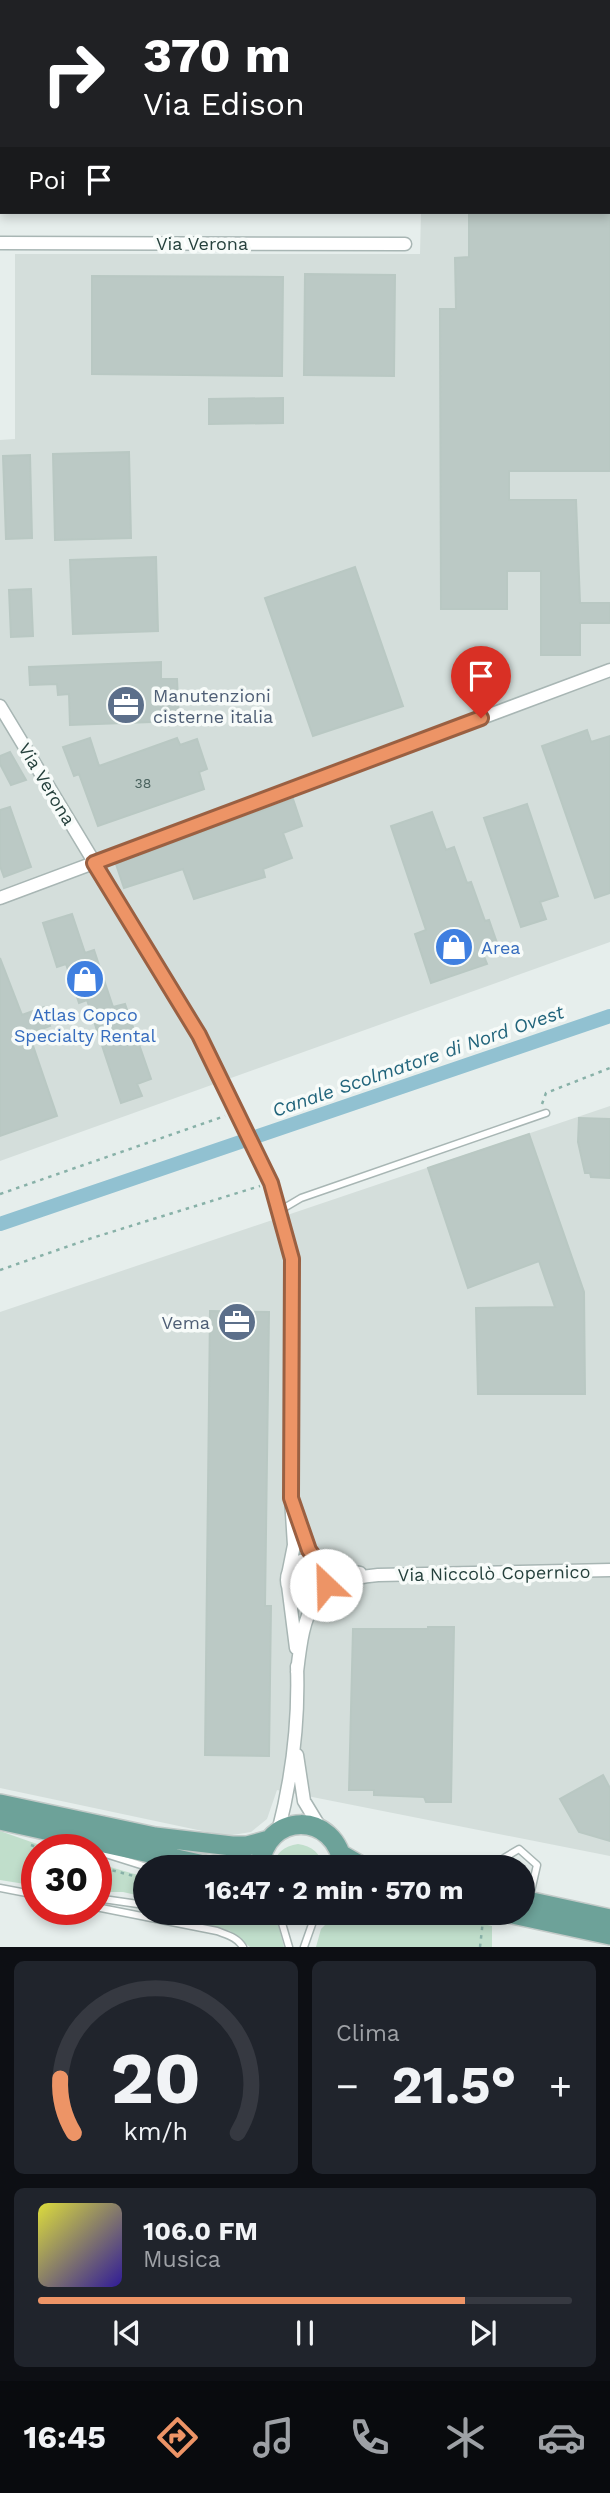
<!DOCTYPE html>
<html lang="it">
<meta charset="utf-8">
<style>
:root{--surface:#171b24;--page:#20242c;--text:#f1f3f6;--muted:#9ea1a6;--line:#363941;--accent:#ed9466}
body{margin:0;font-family:"Work Sans",sans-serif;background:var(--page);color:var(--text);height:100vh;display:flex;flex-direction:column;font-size:26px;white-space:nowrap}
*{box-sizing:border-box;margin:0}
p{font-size:23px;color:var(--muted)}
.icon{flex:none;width:38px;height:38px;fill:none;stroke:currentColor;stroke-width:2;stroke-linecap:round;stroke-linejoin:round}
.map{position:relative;height:1947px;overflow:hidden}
.details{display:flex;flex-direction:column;gap:14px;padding:14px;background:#0d0f14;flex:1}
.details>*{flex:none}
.guide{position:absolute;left:0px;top:0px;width:611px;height:214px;box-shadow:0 4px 10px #0003;background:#202124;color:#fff;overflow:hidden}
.speed{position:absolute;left:21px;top:1834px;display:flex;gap:14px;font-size:35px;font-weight:700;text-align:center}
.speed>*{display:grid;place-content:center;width:91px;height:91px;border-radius:50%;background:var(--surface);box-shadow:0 4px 10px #0003;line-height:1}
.speed .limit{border:10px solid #d22;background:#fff;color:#111}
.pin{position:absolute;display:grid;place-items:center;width:60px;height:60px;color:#fff;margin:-72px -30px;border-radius:50% 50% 50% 0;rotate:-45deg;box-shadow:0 0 7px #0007}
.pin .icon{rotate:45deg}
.me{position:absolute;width:77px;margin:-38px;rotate:336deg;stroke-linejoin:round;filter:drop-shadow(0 0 5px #0008)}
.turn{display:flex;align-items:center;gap:24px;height:147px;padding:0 28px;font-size:32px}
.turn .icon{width:91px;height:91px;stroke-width:2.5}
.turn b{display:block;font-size:49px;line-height:60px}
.then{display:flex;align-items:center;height:66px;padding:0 28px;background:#0003;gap:14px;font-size:26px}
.big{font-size:52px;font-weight:700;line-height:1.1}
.details .tile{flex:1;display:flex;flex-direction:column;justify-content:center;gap:10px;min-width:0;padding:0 24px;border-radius:10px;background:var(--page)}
.details .dial{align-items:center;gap:0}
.dial svg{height:182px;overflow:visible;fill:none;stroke:var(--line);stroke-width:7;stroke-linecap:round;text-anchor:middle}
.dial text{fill:var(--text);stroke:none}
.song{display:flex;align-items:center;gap:21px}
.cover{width:84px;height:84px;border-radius:10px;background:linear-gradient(135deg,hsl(60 70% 55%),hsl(250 70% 35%))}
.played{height:7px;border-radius:4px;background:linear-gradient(90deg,var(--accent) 80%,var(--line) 80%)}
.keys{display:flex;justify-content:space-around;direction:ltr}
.heat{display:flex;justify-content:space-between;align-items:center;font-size:38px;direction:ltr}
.details .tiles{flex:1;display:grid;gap:14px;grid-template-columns:1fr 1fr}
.tile:last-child{grid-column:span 2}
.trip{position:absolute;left:133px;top:1855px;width:402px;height:70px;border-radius:35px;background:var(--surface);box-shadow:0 4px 10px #0003;font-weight:700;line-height:70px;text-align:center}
.tabs{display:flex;height:112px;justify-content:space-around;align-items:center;background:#090b0e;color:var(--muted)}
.tabs .icon{width:49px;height:49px}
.tabs .on{color:var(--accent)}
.tabs b{font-size:32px;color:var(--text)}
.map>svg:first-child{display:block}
</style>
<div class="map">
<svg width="610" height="1947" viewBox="0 0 610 1947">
<rect width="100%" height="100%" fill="#e6eeec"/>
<path fill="#d4dedb" d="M425,0H610V942L0,1161V440L15,439V254H420L421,212H609V2Z
M610,1106V1856L277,1790L267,1819L251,1832L226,1836L0,1788V1312Z"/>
<path fill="#c0decb" d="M0,1831L54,1850H37V1886L0,1880Z
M298,1844C312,1846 321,1853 322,1867H274C275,1853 284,1846 298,1844Z
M96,1863L145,1877V1897L123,1892H96Z
M200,1913H270L277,1920L284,1947H250L230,1931L189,1921L203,1916Z
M337,1913H429L492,1926V1947H316L321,1929Z"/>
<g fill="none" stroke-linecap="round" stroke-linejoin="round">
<path stroke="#91c1d1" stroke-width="14" d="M0,1224L610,1016"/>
</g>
<path fill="#bbc9c5" stroke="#b9c8c3" stroke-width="2" d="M469,212H610V471H509V500H576L580,603H610V623H580V655H541V571H507V609H441L440,309H456L455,258L469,257Z
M305,274L395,275L394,376L304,375Z
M92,276L283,277L282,376L92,374Z
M283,398V423L209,424V399Z
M129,452L131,538L55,540L53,454Z
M30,455L32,538L6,539L3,456Z
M156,557L158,631L73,634L70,560Z
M355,567L403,706L313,736L265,598Z
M31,589L33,636L11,637L9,590Z
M161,662V679H177L179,721L70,725L69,694L58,695L57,684L30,685L29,667Z
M587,730L591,742L610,736V893L595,898L542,746Z
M90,738L99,766L177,738L180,745L197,739L207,769L199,772L204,789L98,826L79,774L74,776L63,747Z
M10,752L26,780L11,785L0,764V756Z
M293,799L302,826L283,833L292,858L263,869L265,877L194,899L183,869L124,888L116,864Z
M527,804L558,896L540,902L546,919L521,927L484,818Z
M10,807L31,867L4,877L0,866V810Z
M432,812L446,850L454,847L467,883L471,882L485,921L489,920L497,943L481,949L487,964L431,983L415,934L426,930L391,826Z
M72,914L85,953L94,950L113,1007L125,1004L151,1079L137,1084L142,1096L121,1103L87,1000L79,1003L66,964L57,967L43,923Z
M0,958L22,1015L44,1007L50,1026L29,1034L57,1116L0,1136Z
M579,1118L610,1119V1178L591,1177L590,1173H585L578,1142Z
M529,1134L584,1292L585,1394H478L476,1308L555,1307L539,1261L468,1288L428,1168Z
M210,1311L269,1312L265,1606H271L269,1756L205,1755Z
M428,1627H454L451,1802H426L424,1797L374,1795V1790H349L353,1629H428Z
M603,1775L610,1788V1841L579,1832L560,1799Z"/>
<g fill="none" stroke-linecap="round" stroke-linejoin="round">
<defs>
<path id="lane" d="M279,1211L301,1198L546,1113
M96,1851L147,1867
M503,1867L504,1858L519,1849L537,1865L529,1900
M0,1888L37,1895
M96,1898L145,1905
M96,1907L217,1931C227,1935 237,1937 243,1947
M182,1913H195
M279,1913L289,1947
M304,1947L316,1913"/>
<path id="street" d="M0,243L405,244
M0,706L199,1036L271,1183L292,1259L291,1498L294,1545L288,1575
M0,898L610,670
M297,1518C312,1565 313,1566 360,1573
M287 1580a20 20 0 1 1 40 0a20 20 0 1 1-40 0Z
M288,1585L296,1648
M297,1672C304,1611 310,1581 378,1575L610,1570
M297,1755L304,1801L321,1829
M278,1832C292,1778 299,1722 297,1666"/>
<path id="primary" d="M0,1804L155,1837L232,1846H247L269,1840
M0,1820L213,1867
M342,1855L363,1867
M260,1867C264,1811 337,1810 343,1867
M523,1900L610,1919
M508,1913L610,1935"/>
</defs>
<use href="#lane" stroke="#a8b6b4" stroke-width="9"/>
<use href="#street" stroke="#a8b6b4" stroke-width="15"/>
<use href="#primary" stroke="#c2cac8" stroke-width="22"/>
<path stroke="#88b1a8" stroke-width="2.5" stroke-dasharray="3.5 5" stroke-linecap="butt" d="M542,1104L546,1093L610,1068
M0,1194L225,1116
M0,1270L92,1238L260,1186
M31,1845L44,1850
M96,1866L145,1879
M447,1913L493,1922
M219,1923L221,1913
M480,1947L483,1920"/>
<use href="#lane" stroke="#fff" stroke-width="6"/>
<use href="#street" stroke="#fff" stroke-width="12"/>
<use href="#primary" stroke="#6da299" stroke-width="19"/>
</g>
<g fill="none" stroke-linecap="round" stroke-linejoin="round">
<defs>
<path id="route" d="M326,1585L325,1572L309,1550L291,1498L292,1259L271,1183L199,1035L94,863L481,718"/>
</defs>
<use href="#route" stroke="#9a6042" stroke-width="18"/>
<use href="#route" stroke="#ed9466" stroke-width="12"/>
</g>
<defs>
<symbol id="office-disc" viewBox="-11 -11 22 22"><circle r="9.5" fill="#5c6f8a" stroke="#f7fbf9"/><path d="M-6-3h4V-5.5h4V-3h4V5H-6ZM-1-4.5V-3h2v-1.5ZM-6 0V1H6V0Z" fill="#fff"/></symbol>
<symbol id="shop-disc" viewBox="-11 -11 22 22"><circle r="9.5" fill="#3f7fe0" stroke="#f7fbf9"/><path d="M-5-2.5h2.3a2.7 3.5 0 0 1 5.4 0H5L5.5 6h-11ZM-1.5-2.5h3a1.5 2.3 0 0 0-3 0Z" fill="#fff"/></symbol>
</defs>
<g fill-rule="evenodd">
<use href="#office-disc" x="104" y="683" width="44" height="44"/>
<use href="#shop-disc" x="432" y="925" width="44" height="44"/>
<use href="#shop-disc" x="63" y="957" width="44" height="44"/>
<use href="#office-disc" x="215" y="1300" width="44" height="44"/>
</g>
<g text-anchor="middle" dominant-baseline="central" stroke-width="7" stroke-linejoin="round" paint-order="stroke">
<g font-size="14" fill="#4a625e">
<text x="143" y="783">38</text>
</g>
<g font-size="18" fill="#25403c" stroke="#f7fbf9">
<text x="202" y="243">Via Verona</text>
<text transform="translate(47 784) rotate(59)">Via Verona</text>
<text transform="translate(494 1573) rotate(-1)">Via Niccolò Copernico</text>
</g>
<g font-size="18" fill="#4e5e75" stroke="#f7fbf9" text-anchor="start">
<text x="153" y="695">Manutenzioni<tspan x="153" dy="21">cisterne italia</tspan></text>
<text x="210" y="1322" text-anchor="end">Vema</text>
</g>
<g font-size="18" fill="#366cbe" stroke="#f7fbf9" text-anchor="start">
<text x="481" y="947">Area</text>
<text x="85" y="1014" text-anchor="middle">Atlas Copco<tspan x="85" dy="21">Specialty Rental</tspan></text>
</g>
<g font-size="19" font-style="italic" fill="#21647b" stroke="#f7fbf9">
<text transform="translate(418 1061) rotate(-19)">Canale Scolmatore di Nord Ovest</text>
</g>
</g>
</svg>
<div class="speed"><div class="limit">30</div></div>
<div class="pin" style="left:481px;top:718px;background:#d93025"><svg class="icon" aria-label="arrive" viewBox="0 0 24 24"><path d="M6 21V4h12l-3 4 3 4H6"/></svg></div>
<svg class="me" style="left:326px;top:1585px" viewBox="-20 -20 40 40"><circle r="19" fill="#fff"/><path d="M0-13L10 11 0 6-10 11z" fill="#ed9466"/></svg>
<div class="trip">16:47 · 2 min · 570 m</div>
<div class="guide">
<div class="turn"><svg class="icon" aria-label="right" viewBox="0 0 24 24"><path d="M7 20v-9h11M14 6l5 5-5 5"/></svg><div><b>370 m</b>Via Edison</div></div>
<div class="then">Poi<svg class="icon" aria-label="arrive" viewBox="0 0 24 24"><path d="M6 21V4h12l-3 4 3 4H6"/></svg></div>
</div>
</div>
<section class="details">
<div class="tiles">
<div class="tile dial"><svg viewBox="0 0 100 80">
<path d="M14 69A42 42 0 1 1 86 69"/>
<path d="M14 69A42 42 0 0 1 8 45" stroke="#ed9466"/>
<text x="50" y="56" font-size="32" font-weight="700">20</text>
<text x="50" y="72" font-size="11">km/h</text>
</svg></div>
<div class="tile"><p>Clima</p>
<div class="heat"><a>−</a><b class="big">21.5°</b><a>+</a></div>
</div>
<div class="tile">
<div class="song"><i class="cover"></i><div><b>106.0 FM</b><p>Musica</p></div></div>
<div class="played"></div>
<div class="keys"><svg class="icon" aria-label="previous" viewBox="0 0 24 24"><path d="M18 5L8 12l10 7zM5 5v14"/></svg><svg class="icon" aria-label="pause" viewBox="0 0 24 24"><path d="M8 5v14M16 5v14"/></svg><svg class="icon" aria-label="next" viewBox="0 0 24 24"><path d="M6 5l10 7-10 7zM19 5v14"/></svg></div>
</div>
</div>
</section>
<nav class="tabs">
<b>16:45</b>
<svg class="icon on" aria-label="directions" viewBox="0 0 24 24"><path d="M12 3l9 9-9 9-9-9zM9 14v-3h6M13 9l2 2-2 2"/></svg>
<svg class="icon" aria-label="music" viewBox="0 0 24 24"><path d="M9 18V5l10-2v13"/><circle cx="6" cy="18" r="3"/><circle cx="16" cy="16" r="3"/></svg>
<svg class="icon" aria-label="phone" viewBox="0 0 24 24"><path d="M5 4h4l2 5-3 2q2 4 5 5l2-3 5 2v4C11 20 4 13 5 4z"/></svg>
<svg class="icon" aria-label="climate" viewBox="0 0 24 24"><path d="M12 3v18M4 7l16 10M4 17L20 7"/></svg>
<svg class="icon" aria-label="car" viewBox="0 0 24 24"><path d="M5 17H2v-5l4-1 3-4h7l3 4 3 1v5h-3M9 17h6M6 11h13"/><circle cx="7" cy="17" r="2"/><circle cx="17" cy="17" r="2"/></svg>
</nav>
